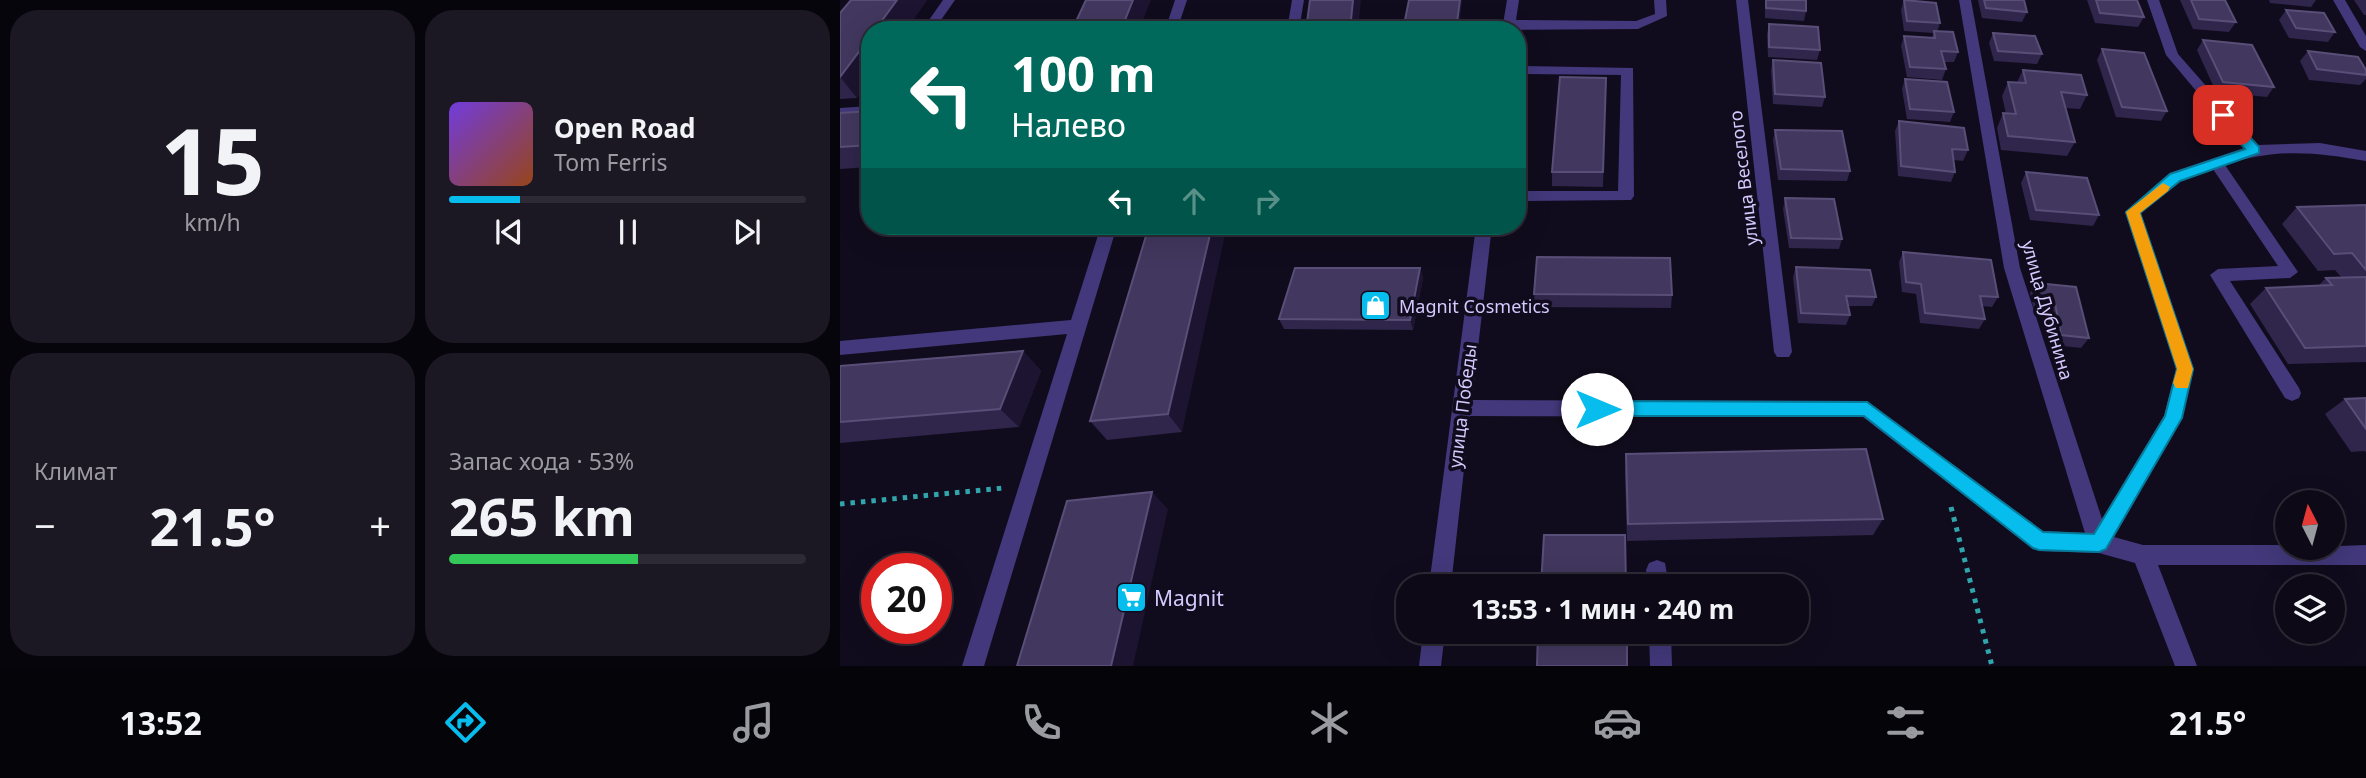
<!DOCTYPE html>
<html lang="ru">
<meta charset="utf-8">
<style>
:root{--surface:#0d0916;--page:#1b1723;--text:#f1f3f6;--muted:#9a9aa1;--line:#2d2a35;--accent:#06bded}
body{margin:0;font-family:"Noto Sans",sans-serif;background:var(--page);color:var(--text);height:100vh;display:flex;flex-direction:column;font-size:26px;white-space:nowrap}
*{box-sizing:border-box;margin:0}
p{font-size:23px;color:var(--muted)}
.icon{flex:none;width:38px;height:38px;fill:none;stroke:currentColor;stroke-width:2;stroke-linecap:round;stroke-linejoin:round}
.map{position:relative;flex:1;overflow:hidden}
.panel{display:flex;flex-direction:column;gap:10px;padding:10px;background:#07050c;width:840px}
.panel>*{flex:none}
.top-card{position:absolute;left:21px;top:21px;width:665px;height:214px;border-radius:28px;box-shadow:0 7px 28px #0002,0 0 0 2px var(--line);background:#00695c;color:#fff;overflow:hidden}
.needle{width:46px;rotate:354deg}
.buttons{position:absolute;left:1435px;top:490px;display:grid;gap:14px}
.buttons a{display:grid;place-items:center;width:70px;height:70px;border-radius:50%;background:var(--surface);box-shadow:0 7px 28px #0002,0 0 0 2px var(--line);font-size:35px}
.speed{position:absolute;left:21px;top:553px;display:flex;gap:14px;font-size:35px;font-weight:700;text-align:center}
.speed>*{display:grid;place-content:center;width:91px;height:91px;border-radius:50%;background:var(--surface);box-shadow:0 7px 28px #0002,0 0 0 2px var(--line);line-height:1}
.speed .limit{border:10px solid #d22;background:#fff;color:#111}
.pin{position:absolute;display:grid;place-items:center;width:60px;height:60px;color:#fff;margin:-30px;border-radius:14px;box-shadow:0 4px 10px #0006}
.me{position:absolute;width:77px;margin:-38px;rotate:90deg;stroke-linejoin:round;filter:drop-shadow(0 0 5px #0008)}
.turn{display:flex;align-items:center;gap:24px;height:147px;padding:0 35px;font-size:32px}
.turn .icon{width:91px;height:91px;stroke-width:2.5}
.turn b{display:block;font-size:49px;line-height:60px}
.lanes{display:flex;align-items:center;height:66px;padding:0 35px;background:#0003;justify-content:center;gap:35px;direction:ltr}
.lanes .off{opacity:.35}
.big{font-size:52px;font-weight:700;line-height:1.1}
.panel .tile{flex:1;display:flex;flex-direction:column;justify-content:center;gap:10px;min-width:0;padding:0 24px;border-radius:28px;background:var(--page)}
.panel .dial{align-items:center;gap:0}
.dial b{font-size:91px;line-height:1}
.song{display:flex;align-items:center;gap:21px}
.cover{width:84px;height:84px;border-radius:10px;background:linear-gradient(135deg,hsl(260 70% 55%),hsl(20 70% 35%))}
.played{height:7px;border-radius:4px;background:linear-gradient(90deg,var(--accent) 20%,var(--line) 20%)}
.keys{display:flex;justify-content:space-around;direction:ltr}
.heat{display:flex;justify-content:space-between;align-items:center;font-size:38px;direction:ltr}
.charge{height:10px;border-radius:5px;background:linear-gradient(90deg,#34c759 53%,var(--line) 0)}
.panel .tiles{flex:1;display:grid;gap:10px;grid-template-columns:repeat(2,1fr)}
.trip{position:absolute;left:556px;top:574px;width:413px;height:70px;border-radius:28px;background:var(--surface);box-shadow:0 7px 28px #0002,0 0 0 2px var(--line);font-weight:700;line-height:70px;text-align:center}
.dock{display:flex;height:112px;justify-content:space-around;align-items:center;background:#050409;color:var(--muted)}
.dock .icon{width:49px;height:49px}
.dock .selected{color:var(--accent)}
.dock b{font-size:32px;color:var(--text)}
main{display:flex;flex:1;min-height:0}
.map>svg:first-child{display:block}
</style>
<main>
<section class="panel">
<div class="tiles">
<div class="tile dial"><b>15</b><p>km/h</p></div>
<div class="tile">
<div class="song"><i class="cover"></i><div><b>Open Road</b><p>Tom Ferris</p></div></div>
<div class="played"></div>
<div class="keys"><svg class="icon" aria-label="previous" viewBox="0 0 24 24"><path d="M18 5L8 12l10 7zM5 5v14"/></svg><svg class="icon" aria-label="pause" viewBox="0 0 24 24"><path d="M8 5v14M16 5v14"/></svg><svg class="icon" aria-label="next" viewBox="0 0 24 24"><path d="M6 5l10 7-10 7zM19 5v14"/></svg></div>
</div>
<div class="tile"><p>Климат</p>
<div class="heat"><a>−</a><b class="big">21.5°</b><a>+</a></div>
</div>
<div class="tile"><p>Запас хода · 53%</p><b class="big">265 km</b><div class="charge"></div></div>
</div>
</section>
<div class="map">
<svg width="1526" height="666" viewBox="0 0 1526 666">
<rect width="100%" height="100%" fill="#110c1d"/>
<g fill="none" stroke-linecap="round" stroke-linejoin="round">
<path stroke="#30a5ab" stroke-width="5" stroke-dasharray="4.5 6" stroke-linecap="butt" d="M0,504L163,488
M1111,507L1152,666"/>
<path fill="#42387b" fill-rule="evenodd" d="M103,0H115L94,30H82Z
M335,0H347L337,30H325Z
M452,0H464L459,30H447Z
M667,0H679L676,20L796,21L815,14L814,0H826L827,16L798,29L662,30Z
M896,0H908L952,352L949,357H937L934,352Z
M1119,0H1131L1180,268L1262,519L1324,416L1336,369L1285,212L1330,173L1404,148L1326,55L1307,0H1319L1338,54L1418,145L1480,143L1526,151V161C1475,152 1435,148 1385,165L1458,272L1450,278L1390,281L1459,388L1461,393L1459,398L1452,401L1445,398L1370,275L1378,269L1438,266L1373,169L1340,181L1301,213L1354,369L1342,418L1274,537L1303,545H1447V548L1526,545V565H1318L1357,666H1335L1295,563L1259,553L1199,551L1192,548L1023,417L630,416L611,586H589L636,226H652L632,400L1027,401L1203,531L1245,533L1164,268Z
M1493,0H1505L1526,36V51L1520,47Z
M677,66L793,68L794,196L791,200L677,201V191H778L781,75L677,74Z
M30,106V114L0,116V108Z
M261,226H277L144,666H122L227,334L0,355V341L231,320Z
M817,560L825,563L829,586H807L806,570L809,563Z
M583,632H605L601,666H579Z
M809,632H831L832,666H810Z"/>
</g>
<path fill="#30254b" d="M11,0H87L66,30H30V80L17,98L0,99V13Z
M925,0H966V11L964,21L925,18Z
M1064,0L1100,23L1097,32L1118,52L1114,62H1104L1106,69L1102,80L1067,77L1061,46L1064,36L1092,38L1093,33L1064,31L1061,10Z
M1138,0H1184L1187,12L1182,22L1142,18Z
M1247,0H1297L1304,17L1298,27L1255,23Z
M1340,0H1385L1396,22L1389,32L1353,29Z
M1429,0H1476L1471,7L1430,3Z
M1514,0H1526V15H1524Z
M1446,10L1495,32L1488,42L1449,38L1439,20Z
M929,24L980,50L977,60L928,57L927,34Z
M1153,33L1202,54L1197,64L1154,61L1149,43Z
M1363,40L1434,87L1427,97L1376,92L1357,50Z
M1262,49L1327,111L1321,121L1276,117L1257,60Z
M1468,51L1526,70V79L1520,85L1469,80L1460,61Z
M933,60L985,97L982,107L933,104L931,70Z
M1183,70L1247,95L1240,109L1225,108L1235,142L1227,156L1161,150L1157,128L1163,113L1166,114L1162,96L1168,82H1177Z
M766,78L763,187L712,186V172Z
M1065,79L1114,112L1110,122L1067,119L1062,89Z
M30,111V167L0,169V113Z
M1059,121L1128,150L1123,161L1114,160L1115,172L1111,182L1058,176L1055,131Z
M935,130L1010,171L1007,181L938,180L933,140Z
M1186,172L1259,215L1253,226L1190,220L1181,183Z
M945,198L1002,239L999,249L949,248L943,209Z
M1526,205V362L1448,364L1410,304L1426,288L1478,286L1486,278L1501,277L1495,270L1478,271L1442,224L1457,207Z
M309,226L342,432L267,440L250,421Z
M1063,252L1158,297L1152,307L1142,306L1145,319L1139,329L1080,323L1076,294L1062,292L1059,262Z
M956,267L1036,297L1032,306H1008L1010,315L1006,325L958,323L953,277Z
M580,268L583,278L573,330L444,329L439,319Z
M1196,283L1249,338L1241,348L1214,345L1208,313L1194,311L1190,293Z
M694,294L832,295L831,308L695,307Z
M183,351L201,371L179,427L0,443V366Z
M1526,398V453L1525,451L1511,452L1485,414L1505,399Z
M786,454L1043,519L1033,535L787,541L785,472Z"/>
<path fill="#1c1430" d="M57,0H87L66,30H35Z
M293,0H311L299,30H281Z
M513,0H521L518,30H510Z
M620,0H622V2L619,30H616Z
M30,37V80L17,98L0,77Z
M372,226H387L342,432L328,414Z
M580,268L583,278L573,330L570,320Z
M183,351L201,371L179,427L160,409Z
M312,492L328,509L293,666H271Z"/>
<path fill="#42375e" stroke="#594e77" stroke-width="2" d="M11,0H57L35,30H30V37L0,77V13Z
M246,0H293L281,30H232Z
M470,0H513L510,30H466Z
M569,0H620L616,30H563Z
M926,0H966V11L926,8Z
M1064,0L1096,3L1100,23L1067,21Z
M1144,0H1184L1187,12L1146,8Z
M1256,0H1297L1304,17L1260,13Z
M1351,0H1385L1396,22L1359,19Z
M1446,10L1484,13L1495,32L1456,28Z
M929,24L978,27L980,50L929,47Z
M1094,31L1113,32L1118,52L1101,51L1106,69L1070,67L1064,36L1095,38Z
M1153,33L1195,36L1202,54L1158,51Z
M1363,40L1412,45L1434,87L1383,82Z
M1262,49L1304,53L1327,111L1282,107Z
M1468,51L1518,57L1526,70V75L1477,69Z
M933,60L981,63L985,97L935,94Z
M1183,70L1241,75L1247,95L1221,92L1235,142L1168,136L1163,113L1176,114L1168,82L1186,83Z
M720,77L766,78L763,172H712Z
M1065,79L1107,82L1114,112L1070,109Z
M30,111V145L0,147V113Z
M1059,121L1124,128L1128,150L1112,149L1115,172L1061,166Z
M935,130L1002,131L1010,171L941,169Z
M1186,172L1247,178L1259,215L1196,210Z
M945,198L994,199L1002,239L951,238Z
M1526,205V270L1512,253L1494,254L1457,207Z
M309,226H372L328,414L250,421Z
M1063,252L1151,260L1158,297L1140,296L1145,319L1085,313L1081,284L1066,282Z
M697,257L830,258L832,295L694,294Z
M956,267L1030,270L1036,297L1006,296L1010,315L961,313Z
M455,268H580L570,320L439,319Z
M1526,277V346L1465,348L1426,288L1492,285L1486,278Z
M1196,283L1236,287L1249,338L1221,335L1215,303L1200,302Z
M183,351L160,409L0,422V366Z
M1526,398V429L1505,399Z
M1026,449L1043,519L788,524L786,454Z
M312,492L271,666H177L227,501Z
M704,535H785L786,586H701Z
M698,632H787V666H697Z"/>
<path fill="#06bded" stroke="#047b9a" stroke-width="2" d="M1383,111L1387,112L1419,147V153L1340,181L1300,213L1353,369L1342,418L1266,549L1259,552L1199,550L1193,548L1024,416H757L751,414L749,409L751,404L757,401L1027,402L1203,532L1254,534L1325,416L1337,369L1286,212L1330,174L1405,149L1376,115Z"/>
<path fill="#f59e0b" d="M1323,183L1330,187L1328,191L1300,213L1353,369L1348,388H1336L1333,383L1337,369L1286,212Z"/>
<defs>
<symbol id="shop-square" viewBox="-11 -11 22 22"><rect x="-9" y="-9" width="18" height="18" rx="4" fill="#06bded" stroke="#110c1d"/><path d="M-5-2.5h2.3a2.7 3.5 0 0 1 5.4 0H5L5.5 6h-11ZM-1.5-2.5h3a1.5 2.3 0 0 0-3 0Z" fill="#fff"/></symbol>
<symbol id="supermarket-square" viewBox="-11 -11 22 22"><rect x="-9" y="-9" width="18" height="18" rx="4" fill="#06bded" stroke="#110c1d"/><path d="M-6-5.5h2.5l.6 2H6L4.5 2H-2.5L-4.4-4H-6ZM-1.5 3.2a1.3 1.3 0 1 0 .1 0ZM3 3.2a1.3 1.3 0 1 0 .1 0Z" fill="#fff"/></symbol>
</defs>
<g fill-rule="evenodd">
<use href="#shop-square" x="518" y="288" width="35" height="35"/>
<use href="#supermarket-square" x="274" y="580" width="35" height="35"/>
</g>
<g text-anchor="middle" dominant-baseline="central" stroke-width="7" stroke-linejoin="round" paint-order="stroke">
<g font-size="18" fill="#d5c9fe" stroke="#110c1d">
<text transform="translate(903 178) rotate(-97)">улица Веселого</text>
<text transform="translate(1208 310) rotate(74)">улица Дубинина</text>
<text transform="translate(622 406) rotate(-83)">улица Победы</text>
</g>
<g font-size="18" fill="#d5c9fe" stroke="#110c1d" text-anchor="start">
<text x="559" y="306">Magnit Cosmetics</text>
</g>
<g font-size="21" fill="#d5c9fe" stroke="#110c1d" text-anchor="start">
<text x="314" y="598">Magnit</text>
</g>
</g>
</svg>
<div class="buttons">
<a><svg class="needle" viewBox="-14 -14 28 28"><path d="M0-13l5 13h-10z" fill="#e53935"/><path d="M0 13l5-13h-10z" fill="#9a9aa1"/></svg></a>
<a><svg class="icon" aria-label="layers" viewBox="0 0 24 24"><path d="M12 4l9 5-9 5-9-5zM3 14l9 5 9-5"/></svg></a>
</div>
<div class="speed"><div class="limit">20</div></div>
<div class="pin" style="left:1383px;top:115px;background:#d93025"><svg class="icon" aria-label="arrive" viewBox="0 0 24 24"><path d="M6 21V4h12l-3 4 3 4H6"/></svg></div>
<svg class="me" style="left:757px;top:409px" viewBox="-20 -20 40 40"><circle r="19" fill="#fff"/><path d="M0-13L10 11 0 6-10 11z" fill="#06bded"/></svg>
<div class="trip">13:53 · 1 мин · 240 m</div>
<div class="top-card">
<div class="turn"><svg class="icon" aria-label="left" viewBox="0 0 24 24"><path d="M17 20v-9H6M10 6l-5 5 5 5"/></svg><div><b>100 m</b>Налево</div></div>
<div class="lanes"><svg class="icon" aria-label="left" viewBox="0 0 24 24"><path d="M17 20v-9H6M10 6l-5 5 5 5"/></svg><svg class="icon off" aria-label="ahead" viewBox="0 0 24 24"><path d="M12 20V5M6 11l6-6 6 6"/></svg><svg class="icon off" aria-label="right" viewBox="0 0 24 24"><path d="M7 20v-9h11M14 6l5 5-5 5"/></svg></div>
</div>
</div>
</main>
<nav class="dock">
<b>13:52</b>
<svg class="icon selected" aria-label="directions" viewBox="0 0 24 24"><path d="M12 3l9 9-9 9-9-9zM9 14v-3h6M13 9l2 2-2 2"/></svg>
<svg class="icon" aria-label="music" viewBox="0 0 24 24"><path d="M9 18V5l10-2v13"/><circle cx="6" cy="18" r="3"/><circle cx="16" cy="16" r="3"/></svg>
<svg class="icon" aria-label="phone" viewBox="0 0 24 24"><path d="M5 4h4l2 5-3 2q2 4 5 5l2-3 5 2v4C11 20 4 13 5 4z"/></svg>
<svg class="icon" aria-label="climate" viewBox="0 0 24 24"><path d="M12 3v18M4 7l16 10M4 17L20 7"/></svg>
<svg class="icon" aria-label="car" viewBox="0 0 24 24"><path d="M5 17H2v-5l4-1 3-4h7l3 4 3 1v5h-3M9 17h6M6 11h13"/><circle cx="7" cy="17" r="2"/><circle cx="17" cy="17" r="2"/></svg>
<svg class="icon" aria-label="filters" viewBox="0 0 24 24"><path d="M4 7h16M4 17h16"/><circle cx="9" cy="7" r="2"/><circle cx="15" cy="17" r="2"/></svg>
<b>21.5°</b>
</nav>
